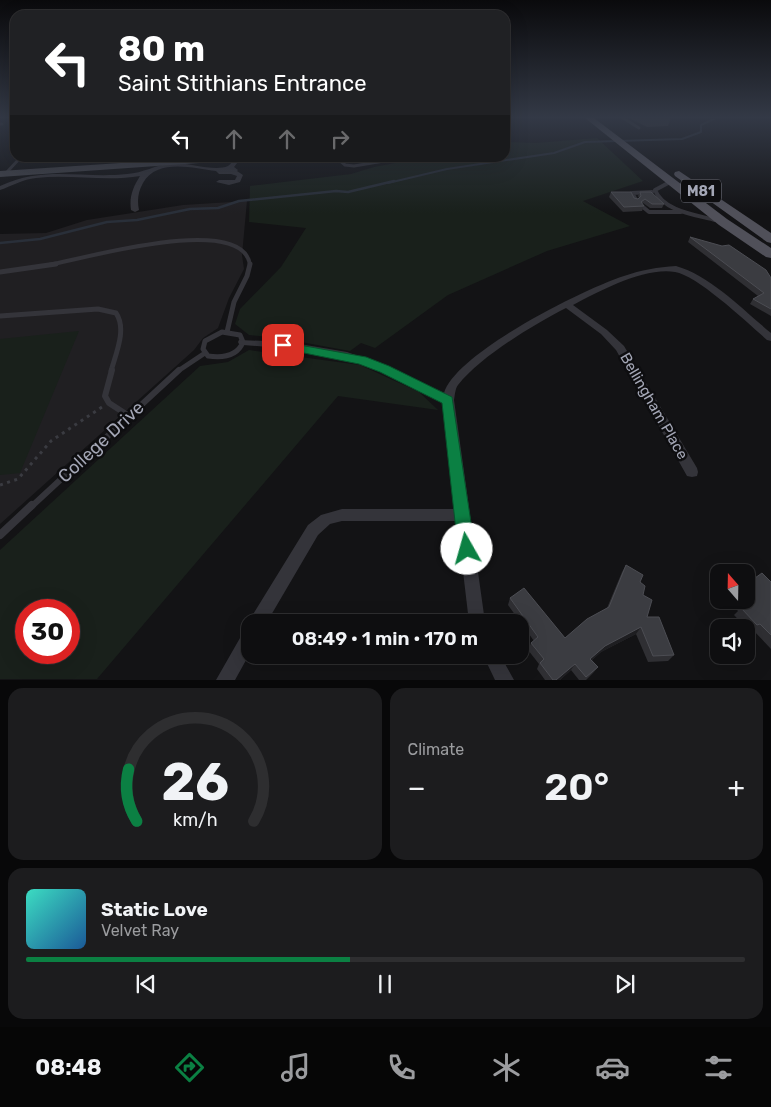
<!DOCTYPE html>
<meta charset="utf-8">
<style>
:root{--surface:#0e0e10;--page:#1c1c1e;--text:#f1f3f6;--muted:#9b9c9f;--line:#2e2e30;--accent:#0b8043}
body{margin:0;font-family:Rubik,sans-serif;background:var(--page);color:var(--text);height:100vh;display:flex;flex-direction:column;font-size:19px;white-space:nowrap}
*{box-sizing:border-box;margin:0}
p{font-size:16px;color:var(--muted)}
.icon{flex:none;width:28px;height:28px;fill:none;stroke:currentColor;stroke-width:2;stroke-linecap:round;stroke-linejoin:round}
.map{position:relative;height:680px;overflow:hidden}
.details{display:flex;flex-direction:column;gap:8px;padding:8px;background:#080809;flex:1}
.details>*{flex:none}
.hud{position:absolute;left:10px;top:10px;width:500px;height:152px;border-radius:15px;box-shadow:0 5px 20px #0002,0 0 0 1px var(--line);background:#202124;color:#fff;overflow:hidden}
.needle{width:32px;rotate:340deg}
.tools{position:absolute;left:710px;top:564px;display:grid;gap:10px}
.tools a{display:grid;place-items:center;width:45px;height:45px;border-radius:10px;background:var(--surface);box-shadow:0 5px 20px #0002,0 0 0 1px var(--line);font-size:25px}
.speed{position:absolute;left:15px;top:599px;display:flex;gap:10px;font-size:25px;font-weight:700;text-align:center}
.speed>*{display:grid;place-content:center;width:65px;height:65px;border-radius:50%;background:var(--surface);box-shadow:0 5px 20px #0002,0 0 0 1px var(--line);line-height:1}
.speed .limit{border:8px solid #d22;background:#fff;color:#111}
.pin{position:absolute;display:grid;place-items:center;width:42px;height:42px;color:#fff;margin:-21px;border-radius:10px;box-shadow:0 2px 8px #0006}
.me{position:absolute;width:55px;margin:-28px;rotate:353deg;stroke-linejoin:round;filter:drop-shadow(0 0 4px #0008)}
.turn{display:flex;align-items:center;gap:18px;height:105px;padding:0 25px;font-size:22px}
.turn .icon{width:65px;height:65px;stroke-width:2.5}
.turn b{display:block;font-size:35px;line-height:42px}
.lanes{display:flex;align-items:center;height:48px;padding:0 25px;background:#0003;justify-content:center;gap:25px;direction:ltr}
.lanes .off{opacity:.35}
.big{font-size:38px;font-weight:600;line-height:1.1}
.details .card{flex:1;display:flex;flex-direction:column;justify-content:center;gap:8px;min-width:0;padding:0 18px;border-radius:15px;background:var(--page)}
.details .dial{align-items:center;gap:0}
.dial svg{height:130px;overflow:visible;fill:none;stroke:var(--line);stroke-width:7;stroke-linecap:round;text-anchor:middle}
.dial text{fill:var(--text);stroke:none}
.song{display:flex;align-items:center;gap:15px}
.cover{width:60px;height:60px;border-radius:8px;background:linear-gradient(135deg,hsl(170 70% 55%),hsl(210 70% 35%))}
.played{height:5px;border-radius:2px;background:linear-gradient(90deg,var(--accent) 45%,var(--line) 45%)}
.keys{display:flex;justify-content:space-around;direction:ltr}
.heat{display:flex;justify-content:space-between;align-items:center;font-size:28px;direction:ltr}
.details .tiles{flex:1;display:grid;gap:8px;grid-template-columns:1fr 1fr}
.card:last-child{grid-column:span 2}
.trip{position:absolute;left:241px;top:614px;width:288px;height:50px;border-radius:15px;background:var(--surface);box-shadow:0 5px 20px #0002,0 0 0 1px var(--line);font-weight:600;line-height:50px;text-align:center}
.dock{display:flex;height:80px;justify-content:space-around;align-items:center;background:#060606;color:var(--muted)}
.dock .icon{width:35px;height:35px}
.dock .on{color:var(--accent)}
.dock b{font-size:22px;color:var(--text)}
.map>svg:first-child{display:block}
</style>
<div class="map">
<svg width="771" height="680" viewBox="0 0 771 680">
<rect width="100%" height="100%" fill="#131315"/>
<path fill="#201f22" d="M247,201L242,255L244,269L229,298L218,328L203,338L194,350L0,524V234L46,233L87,220L183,205Z"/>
<path fill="#19201b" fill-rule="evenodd" d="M597,138L643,181L583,201L630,226L547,251L448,295L375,348L361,343L350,351L279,338L249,335L235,324L240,309L281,267L306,228L249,222L250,186L351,174L374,167L422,158H505V142L536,143Z
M79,331L20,473L0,475V339Z
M249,350L360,365L419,392L438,410L338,396L97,679H0V550L200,366L228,362ZM26,610H69V652H26Z"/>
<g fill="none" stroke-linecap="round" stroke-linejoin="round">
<path stroke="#292f39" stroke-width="2" d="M388,183L447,169L554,153L585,142L682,139L701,132V125L716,118"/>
<path stroke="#292f39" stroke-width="2.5" d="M0,243L40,239L107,222L137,220L190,209L218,208L239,201L336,191L348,192L394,181"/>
<path stroke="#3a3b41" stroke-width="3" stroke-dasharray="3 4.5" stroke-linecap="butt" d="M0,485L18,479L51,441L102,407"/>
<path stroke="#34343a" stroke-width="3" d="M623,118L639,128
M0,124H2
M337,158L345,165L354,166L402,158
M7,172L20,158"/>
<path stroke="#34343a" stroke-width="4" d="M670,182L655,190C663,211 696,215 715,220
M636,200L632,193L652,192
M643,207L649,212H681
M49,265C82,259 243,212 250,265"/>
<path stroke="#34343a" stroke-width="5" d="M0,272L56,264
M0,316L98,309L116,313C127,329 116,353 111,371
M222,332L240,335L243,342C237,357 222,358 208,356L203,349L205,341Z
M227,332L234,302L247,276L250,264
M178,371L205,353"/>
<path stroke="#34343a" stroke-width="6" d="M112,370L105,396L109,403L129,416
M31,507L179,370"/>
<path stroke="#34343a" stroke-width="8" d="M0,535L32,505"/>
<path fill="#34343a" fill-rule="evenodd" d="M235,158H241L234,167L238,170L237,171L243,175L240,182L229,185L216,182L219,180H235L237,176L231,174H219L216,171C193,168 157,158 143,183C138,192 137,200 139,210L135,212L131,210C129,197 133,187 140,176C106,182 71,174 36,178C23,179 12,186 0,190V186C45,165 81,179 127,174C143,173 156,165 171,163C188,162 214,172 228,166C231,164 233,160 235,158Z
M676,266C711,276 743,310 771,333V341L767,340C749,324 697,275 675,272C644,267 600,291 573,305L607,330L624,346L697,468L698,472L697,476L692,477L687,476L616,350L601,334L566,308C533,325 481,356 458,385C455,389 455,395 454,400L485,622H469L457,521H342L330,524L318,535L267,622H250L252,616L308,525L321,515L342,509H455L443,402C418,390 393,375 367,366C327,352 285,348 243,345L239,344L238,342L239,340L288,342L347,352L387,366L444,393C456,353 583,289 624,276C641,270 658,267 676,266Z
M250,629V653L235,680H216L244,631Z
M483,655H500L514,680H495Z"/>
<path fill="#42434a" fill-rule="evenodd" d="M196,158H232L228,161L0,177V171Z"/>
<path fill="#505059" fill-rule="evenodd" d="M585,118H594L727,219L771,248V258L766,257L719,225Z
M679,171L771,233V243L767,242L675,176L674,174L675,172Z"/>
</g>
<path fill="#2f2f33" d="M629,118H671L668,126L647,127Z
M611,192L638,199L639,198L638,196L640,192L664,204L662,208H650L643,203L642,204L644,206L642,211L623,212L609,197Z
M690,237L771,278V316L750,304L753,299L758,296L688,242Z
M626,565L640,582L647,617L674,655L668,661L648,662L636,634L601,652L592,660L598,667L593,673L586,680H579L571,670L560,680H545L537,669L539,664L528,650L531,643L534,641L508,605L510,598L565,638L607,608L622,572Z
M755,578L771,582V649L753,630L750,632L734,615L738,611L728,600H746Z"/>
<path fill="#1e1e21" d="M641,627L636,634L601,652L586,665L590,659L605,646Z
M575,664L571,670L560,680H556Z"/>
<path fill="#3b3c41" stroke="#4c4d53" d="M611,192H631L634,198L638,199L641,196L640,192H651L664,204H652L645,199L641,202L644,206L624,207Z
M690,237L722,246L729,245L766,270L771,278V309L753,299L764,293Z
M626,565L643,575L640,582L645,586L643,595L652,600L647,617H659L674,655L653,656L641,627L605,646L590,659L598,667L586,677L575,664L556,680H553L540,663L544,659L531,643L538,637L510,598L524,588L565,638L587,619L609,607Z
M745,569L755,578L762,573L771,582V635L760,624L757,625L741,608L746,605L741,600H746V572H740Z"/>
<linearGradient id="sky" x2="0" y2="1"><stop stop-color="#0a0a0c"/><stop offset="0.55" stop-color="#333946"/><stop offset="1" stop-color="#333946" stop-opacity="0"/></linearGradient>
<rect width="771" height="213" fill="url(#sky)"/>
<path fill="#0b8043" stroke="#07532c" d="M283,342L366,357L389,366L452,397L475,549L473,555L467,557L461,555L458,549L442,403L380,372L359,364L279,348L278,345Z"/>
<g text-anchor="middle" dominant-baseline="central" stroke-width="5" stroke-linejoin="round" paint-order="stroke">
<rect fill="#0e0e10" stroke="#777984" stroke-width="1" x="681" y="179.5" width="40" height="23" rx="4"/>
<g font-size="14" font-weight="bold" fill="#a4a7b6">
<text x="701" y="191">M81</text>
</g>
<g font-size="15" fill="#a4a7b6" stroke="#0e0e10">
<text transform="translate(654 406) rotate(60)">Bellingham Place</text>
</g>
<g font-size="18" fill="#a4a7b6" stroke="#0e0e10">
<text transform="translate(101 442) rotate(-43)">College Drive</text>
</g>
</g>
</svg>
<div class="tools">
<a><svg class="needle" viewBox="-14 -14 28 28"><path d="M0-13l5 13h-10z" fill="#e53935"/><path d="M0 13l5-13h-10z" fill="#9b9c9f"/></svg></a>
<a><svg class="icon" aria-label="sound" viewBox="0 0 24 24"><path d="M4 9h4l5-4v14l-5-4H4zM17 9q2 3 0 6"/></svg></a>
</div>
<div class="speed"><div class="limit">30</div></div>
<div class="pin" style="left:283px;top:345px;background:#d93025"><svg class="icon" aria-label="arrive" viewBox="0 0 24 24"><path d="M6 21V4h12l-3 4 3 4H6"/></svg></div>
<svg class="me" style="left:467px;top:549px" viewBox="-20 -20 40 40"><circle r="19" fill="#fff"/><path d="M0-13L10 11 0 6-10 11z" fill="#0b8043"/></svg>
<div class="trip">08:49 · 1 min · 170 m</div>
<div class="hud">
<div class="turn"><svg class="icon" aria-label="left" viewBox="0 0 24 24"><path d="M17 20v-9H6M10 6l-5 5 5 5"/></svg><div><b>80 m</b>Saint Stithians Entrance</div></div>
<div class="lanes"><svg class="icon" aria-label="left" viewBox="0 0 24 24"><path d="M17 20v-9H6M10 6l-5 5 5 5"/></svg><svg class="icon off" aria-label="ahead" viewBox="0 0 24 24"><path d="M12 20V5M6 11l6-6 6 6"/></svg><svg class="icon off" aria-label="ahead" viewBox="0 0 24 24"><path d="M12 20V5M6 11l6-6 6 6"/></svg><svg class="icon off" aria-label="right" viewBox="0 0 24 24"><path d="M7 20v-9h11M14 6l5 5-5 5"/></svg></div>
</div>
</div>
<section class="details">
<div class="tiles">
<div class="card dial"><svg viewBox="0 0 100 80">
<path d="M14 69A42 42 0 1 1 86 69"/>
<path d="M14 69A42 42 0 0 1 9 37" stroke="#0b8043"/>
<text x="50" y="56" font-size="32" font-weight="700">26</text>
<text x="50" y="72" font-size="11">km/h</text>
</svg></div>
<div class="card"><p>Climate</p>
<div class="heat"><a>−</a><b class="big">20°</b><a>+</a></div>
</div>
<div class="card">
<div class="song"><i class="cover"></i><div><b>Static Love</b><p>Velvet Ray</p></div></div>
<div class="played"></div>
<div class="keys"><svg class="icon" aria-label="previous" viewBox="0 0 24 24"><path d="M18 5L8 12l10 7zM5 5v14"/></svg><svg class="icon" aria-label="pause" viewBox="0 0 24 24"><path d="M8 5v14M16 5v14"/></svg><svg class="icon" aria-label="next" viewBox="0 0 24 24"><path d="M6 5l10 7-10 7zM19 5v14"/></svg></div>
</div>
</div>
</section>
<nav class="dock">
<b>08:48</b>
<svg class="icon on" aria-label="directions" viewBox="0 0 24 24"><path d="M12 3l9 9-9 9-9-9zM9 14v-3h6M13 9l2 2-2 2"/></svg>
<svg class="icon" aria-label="music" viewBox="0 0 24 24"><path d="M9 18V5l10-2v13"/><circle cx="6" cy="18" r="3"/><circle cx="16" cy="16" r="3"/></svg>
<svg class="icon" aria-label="phone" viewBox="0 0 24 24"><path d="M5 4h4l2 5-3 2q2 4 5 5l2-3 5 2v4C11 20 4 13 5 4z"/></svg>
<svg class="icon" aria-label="climate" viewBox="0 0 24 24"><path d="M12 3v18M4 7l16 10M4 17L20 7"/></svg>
<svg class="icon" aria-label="car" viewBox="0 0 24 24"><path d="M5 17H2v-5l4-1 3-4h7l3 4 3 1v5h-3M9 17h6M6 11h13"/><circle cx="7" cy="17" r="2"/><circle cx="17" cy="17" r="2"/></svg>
<svg class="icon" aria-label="filters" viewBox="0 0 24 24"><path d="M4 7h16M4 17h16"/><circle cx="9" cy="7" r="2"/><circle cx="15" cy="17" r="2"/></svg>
</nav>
